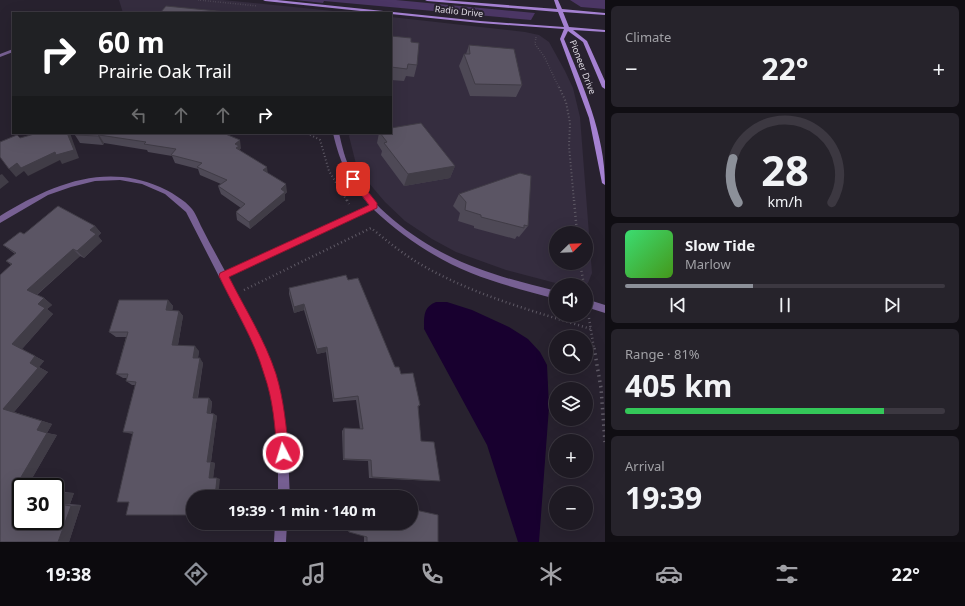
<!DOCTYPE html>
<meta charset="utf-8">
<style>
:root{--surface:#1e1a23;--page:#26232b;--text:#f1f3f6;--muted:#a1a1a6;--line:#3c3841;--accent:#8c9099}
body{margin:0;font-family:"Noto Sans",sans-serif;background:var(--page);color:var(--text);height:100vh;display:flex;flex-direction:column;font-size:15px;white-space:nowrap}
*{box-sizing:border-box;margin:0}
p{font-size:13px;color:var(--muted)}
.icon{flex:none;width:22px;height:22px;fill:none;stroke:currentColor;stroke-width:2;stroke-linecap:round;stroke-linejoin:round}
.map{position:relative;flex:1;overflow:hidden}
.drawer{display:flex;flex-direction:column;gap:6px;padding:6px;background:#100e13;width:360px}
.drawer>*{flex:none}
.top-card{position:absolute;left:12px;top:12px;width:380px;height:122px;border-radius:0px;box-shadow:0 4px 16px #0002,0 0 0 1px var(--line);background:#202124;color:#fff;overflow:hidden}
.needle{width:26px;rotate:67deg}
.controls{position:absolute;left:549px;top:226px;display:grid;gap:8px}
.controls a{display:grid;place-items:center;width:44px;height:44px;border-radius:50%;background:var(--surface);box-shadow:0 4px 16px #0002,0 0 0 1px var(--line);font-size:20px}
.speed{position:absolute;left:12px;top:478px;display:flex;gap:8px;font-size:20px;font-weight:700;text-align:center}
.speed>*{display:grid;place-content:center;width:52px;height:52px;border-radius:50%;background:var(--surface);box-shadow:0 4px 16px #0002,0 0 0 1px var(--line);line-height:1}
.speed .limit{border:2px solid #111;border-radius:6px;background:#fff;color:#111}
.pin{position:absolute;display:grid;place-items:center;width:34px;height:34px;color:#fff;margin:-17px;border-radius:8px;box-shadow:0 2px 6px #0006}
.me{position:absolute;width:44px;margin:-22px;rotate:355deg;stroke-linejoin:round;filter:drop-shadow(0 0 3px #0008)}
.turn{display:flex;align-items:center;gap:14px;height:84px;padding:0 20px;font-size:18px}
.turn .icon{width:52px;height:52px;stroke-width:2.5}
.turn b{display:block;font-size:28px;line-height:34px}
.lanes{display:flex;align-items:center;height:38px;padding:0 20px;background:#0003;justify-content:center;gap:20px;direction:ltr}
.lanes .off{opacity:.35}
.big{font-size:30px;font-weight:700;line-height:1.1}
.drawer .tile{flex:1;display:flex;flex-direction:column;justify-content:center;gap:6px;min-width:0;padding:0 14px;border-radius:6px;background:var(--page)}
.drawer .dial{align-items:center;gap:0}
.dial svg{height:104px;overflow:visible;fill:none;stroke:var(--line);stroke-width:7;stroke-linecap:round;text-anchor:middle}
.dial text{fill:var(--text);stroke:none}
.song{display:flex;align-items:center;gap:12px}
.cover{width:48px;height:48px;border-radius:6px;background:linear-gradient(135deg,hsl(140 70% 55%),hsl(100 70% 35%))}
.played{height:4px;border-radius:2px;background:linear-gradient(90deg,var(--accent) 40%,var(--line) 40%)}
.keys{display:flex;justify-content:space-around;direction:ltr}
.heat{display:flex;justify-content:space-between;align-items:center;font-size:22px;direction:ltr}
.charge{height:6px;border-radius:3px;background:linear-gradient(90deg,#34c759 81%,var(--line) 0)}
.trip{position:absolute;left:186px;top:490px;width:232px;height:40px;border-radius:20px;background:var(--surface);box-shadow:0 4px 16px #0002,0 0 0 1px var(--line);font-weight:700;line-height:40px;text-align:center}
.tab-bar{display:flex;height:64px;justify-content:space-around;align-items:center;background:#0c0a0e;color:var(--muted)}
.tab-bar .icon{width:28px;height:28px}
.tab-bar .selected{color:var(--accent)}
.tab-bar b{font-size:18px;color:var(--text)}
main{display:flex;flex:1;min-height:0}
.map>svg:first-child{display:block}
</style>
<main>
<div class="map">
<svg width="605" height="542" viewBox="0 0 605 542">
<rect width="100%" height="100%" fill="#28222f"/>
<path fill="#352d3f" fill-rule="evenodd" d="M119,0H223L353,13H123Z
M391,17L525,32L539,35L549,42L565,71L573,88L580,117L592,273L588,283L584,285H563L506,270L456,252L432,239L405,221L385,202L368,182L356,164L349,136L351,133H391ZM556,233H586V263H556Z"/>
<path fill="#4b3664" d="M295,0H396L535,13L531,20L324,1L323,3Z
M570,0H605V9L581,7Z"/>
<path fill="#18002f" d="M436,302H447L472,310L509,327L528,339L540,352L547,365L549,407L539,542H518L487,445L424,329C424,317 423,307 436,302Z"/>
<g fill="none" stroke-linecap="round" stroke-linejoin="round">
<path stroke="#5f5a66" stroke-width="1.5" stroke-dasharray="0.5 2" stroke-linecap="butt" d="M198,0L257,6
M536,37L535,44L545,58L559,88"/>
<path stroke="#5f5a66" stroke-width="2" stroke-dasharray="1 2.5" stroke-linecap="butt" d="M559,87L566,102L570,123L569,146L574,201
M307,133L320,140L329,171L347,201"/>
<path stroke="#5f5a66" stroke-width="2.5" stroke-dasharray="1 3" stroke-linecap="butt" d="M347,200L349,204
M574,200L577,233
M580,263L584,285
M244,290L371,228C387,241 403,254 420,264C473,295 533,311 591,329
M589,318L594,349"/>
<path stroke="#5f5a66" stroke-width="3.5" stroke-dasharray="1.5 4" stroke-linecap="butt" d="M594,348L601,388L605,442"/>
<path fill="#776093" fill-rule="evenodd" d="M13,49V52L0,57V54Z
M333,133H339C342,146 345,159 351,171C376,215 430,251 477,268C503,278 529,284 556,291V299C527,291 498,284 471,273C434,258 402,236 373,209L228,277C244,308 263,339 274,373C288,413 288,455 290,497H278V453L274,411L265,374L255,347L186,212L165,194L142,184L120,180L95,181L71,187L48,195L0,223V216C49,186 103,162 160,187C169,191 185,200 192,209C196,214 199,222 202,228C209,242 217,256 225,271L369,205C349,181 340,164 333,133Z
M586,299L605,305V313L586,307Z
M275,523H287L286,542H274Z"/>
<path fill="#a581d2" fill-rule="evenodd" d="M263,0H277L480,21L564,27L558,12L427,1L425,0H443L557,9L554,0H558L562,9L605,13V15L563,12L569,27L605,30V32L573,30L587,41L605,81V89L602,87L583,42L568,31L564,39C583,86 605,134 605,185L602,183L589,118L560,39L564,29L480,23L391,14V13H380L265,1Z"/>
</g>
<path fill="#4e4956" d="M391,36L411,42L417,65L414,77L406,76L404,81L391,80Z
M469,45L522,85L516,97L470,96L459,66L464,54H466Z
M76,133L241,148L240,149V151L267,167V173L287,192L285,194V200L250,229L237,220L236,212L241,208L221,194L218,186L221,184L200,175L198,169L175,163L172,156L148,152L147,150L104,143L103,145L80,143L75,135Z
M379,133H391L455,166L450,178L404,186L381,155L382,151L377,143Z
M459,194L528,226L519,237L517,236L515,239L474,228V226L458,221L460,213L453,206Z
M58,206L95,226L101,233L98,236L102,241L84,258L80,256L37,295L44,298L52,305L47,309L53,314L22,349L44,361L39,367L48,372L14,412L52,424L47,433L57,435L27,487H21V521H55V491L74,493L70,504L81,505L69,542H0V275L11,265L6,261L15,254L3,245L20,232L24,234Z
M348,280L395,367L401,374L420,405L418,407L421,441L440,481H434L369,478L368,461L343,460L342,431L344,428L360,429L356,400L333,402L326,352L317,354L304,310L294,313L289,294V288Z
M168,300L173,306L172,311H179L183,316L178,345L199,351L198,358L203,363L198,398H209L212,402L211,413L214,414L217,416L211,462L215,463L213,478L220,479L129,502L133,434L123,432L135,385H132L126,381L127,378H123L116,374L126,337H116L109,332Z
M348,523H411L438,542H364V536L349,532L347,530Z"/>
<path fill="#403c46" d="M67,133H70L79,158L62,164L60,160L28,176L24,171L16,177L9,169L17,163Z
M99,135L104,143L103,145L98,136Z
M240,140L241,148L240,149L241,154L237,152L235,144Z
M455,166L450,178L404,186L408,174Z
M267,167L268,175L263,170Z
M2,174L9,182L0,189V175Z
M286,184L287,192L285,194V200L250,229L249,222L281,189Z
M95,226L101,233L98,236L102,241L84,258L77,251L90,230Z
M73,249L80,256L35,296L27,290Z
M44,298L52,305L47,309L53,314L22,349L44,361L39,367L48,372L14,412L52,424L47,433L57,435L27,487H21V489H14L37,430L3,409L12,344L38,304Z
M168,300L173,306L171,316L166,310Z
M304,304V310L294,313V307Z
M179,311L183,316L177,350L172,345Z
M195,346L199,351L197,363L193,358Z
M327,347L326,352L317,354V349Z
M200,358L203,363L197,401L193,398Z
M209,398L212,402L210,416L207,413Z
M214,414L217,416L211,462L215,463L213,479L209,478L207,462Z
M217,478L220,479L218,497H215Z
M64,493H74L70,504H59Z
M81,505L69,542H58L71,506Z"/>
<path fill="#5b5564" stroke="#403c46" d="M166,6L237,13H160Z
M391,36L411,38V42L419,43L417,65L408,64L407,69L391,67Z
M469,45L514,49L522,85L475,84L464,54H470Z
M421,123L455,166L408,174L384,143L387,142L380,133H391V128Z
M38,133H67L74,150L56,155L55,152L21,168L17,163L9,169L0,157V142L17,135L20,138Z
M76,133H223L240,140L235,144L239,146L236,148L267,167L263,170L286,184L281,189L285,192L249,222L236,212L245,204L218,186L227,180L197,167L202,163L171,155L176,149L144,144L146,142L99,135L98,136L75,135Z
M520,173L531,176L528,226L524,225V228L481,217V215L465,210L466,202L459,194Z
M58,206L95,226L90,230L96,234L77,251L73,249L27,290L44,298L38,304L45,308L12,344L35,356L30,363L38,368L3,409L42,421L37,430L47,433L14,489H21V521H55V492L64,493L59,504L71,506L58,542H0V275L12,264L6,261L16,253L3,245L20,232L24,234Z
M346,275L348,280L358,278L395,367H399L401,374L413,373L420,405L418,406L421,441L434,442L440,481L372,477L371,460L344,459V428L363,429L358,396L334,399L327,347L317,349L304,304L294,307L289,288Z
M119,300H168L166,310L179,311L172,345L195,346L193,358H200L193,398H209L207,413L214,414L207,462H211L209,478H217L215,497H193V515H126L129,502H117L133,432H123L136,382L126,381L128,374H116L128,332H109Z
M411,509L438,515V542H367V537L349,532L350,523H411Z"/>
<path fill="#e11d48" stroke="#92132f" d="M351,177H356L377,203V208L229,277C245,309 265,340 276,374C284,400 286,426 289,453L287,457L283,459L278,457L277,453C275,426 273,399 264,374C254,339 234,308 219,276L220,273L369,205L351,181Z"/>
<g text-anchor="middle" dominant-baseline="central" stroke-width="4" stroke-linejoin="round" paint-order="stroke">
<g font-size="9" fill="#ddd9e2" stroke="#28222f">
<text transform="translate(459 11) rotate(6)">Radio Drive</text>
<text transform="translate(583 67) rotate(69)">Pioneer Drive</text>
</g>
</g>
</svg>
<div class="controls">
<a><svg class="needle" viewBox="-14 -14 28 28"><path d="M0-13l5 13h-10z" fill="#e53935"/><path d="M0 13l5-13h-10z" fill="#a1a1a6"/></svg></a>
<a><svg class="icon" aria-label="sound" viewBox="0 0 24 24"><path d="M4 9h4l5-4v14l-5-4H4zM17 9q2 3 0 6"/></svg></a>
<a><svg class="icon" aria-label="search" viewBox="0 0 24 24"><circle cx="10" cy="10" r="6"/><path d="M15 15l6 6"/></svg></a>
<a><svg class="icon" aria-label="layers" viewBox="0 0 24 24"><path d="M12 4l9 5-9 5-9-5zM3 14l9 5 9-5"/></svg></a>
<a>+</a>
<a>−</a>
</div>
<div class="speed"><div class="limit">30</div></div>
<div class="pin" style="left:353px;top:179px;background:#d93025"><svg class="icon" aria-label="arrive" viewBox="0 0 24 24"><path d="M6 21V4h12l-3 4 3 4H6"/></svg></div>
<svg class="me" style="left:283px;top:453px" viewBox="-20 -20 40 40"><circle r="17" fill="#e11d48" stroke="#fff" stroke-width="3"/><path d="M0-11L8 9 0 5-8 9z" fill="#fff"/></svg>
<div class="trip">19:39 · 1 min · 140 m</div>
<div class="top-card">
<div class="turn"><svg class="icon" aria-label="right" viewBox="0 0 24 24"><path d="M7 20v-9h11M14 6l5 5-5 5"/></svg><div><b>60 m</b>Prairie Oak Trail</div></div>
<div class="lanes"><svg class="icon off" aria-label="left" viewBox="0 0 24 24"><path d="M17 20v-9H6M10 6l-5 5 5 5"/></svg><svg class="icon off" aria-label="ahead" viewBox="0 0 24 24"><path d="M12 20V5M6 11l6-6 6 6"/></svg><svg class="icon off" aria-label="ahead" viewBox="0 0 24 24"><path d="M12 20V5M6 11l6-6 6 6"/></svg><svg class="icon" aria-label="right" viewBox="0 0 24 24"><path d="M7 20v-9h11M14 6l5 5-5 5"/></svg></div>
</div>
</div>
<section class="drawer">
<div class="tile"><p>Climate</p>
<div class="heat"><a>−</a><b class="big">22°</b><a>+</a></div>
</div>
<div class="tile dial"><svg viewBox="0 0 100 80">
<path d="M14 69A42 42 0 1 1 86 69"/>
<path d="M14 69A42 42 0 0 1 10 35" stroke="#8c9099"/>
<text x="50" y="56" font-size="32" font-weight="700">28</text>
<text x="50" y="72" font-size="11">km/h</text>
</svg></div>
<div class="tile">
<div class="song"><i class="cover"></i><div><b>Slow Tide</b><p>Marlow</p></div></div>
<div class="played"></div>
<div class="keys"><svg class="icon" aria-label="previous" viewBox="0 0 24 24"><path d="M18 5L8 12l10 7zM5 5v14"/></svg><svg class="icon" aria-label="pause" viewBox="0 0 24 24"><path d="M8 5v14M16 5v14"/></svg><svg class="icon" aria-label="next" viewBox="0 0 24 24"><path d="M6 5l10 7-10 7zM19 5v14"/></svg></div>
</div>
<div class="tile"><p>Range · 81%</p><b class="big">405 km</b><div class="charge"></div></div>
<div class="tile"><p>Arrival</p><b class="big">19:39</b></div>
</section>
</main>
<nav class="tab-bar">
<b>19:38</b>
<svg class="icon selected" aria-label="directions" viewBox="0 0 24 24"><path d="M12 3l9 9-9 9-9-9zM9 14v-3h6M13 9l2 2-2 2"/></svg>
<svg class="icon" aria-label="music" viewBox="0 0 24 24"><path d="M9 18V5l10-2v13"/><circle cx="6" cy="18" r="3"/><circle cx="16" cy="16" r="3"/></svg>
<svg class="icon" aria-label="phone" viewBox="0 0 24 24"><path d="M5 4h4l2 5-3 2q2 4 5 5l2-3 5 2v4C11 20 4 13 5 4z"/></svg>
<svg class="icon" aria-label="climate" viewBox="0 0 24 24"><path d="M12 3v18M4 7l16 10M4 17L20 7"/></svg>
<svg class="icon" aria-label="car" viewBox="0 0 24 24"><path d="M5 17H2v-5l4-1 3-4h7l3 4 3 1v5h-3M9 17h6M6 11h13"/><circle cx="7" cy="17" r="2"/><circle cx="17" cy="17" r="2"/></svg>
<svg class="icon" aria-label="filters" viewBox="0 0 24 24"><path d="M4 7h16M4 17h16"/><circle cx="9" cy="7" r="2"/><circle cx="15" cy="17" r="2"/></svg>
<b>22°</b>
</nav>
